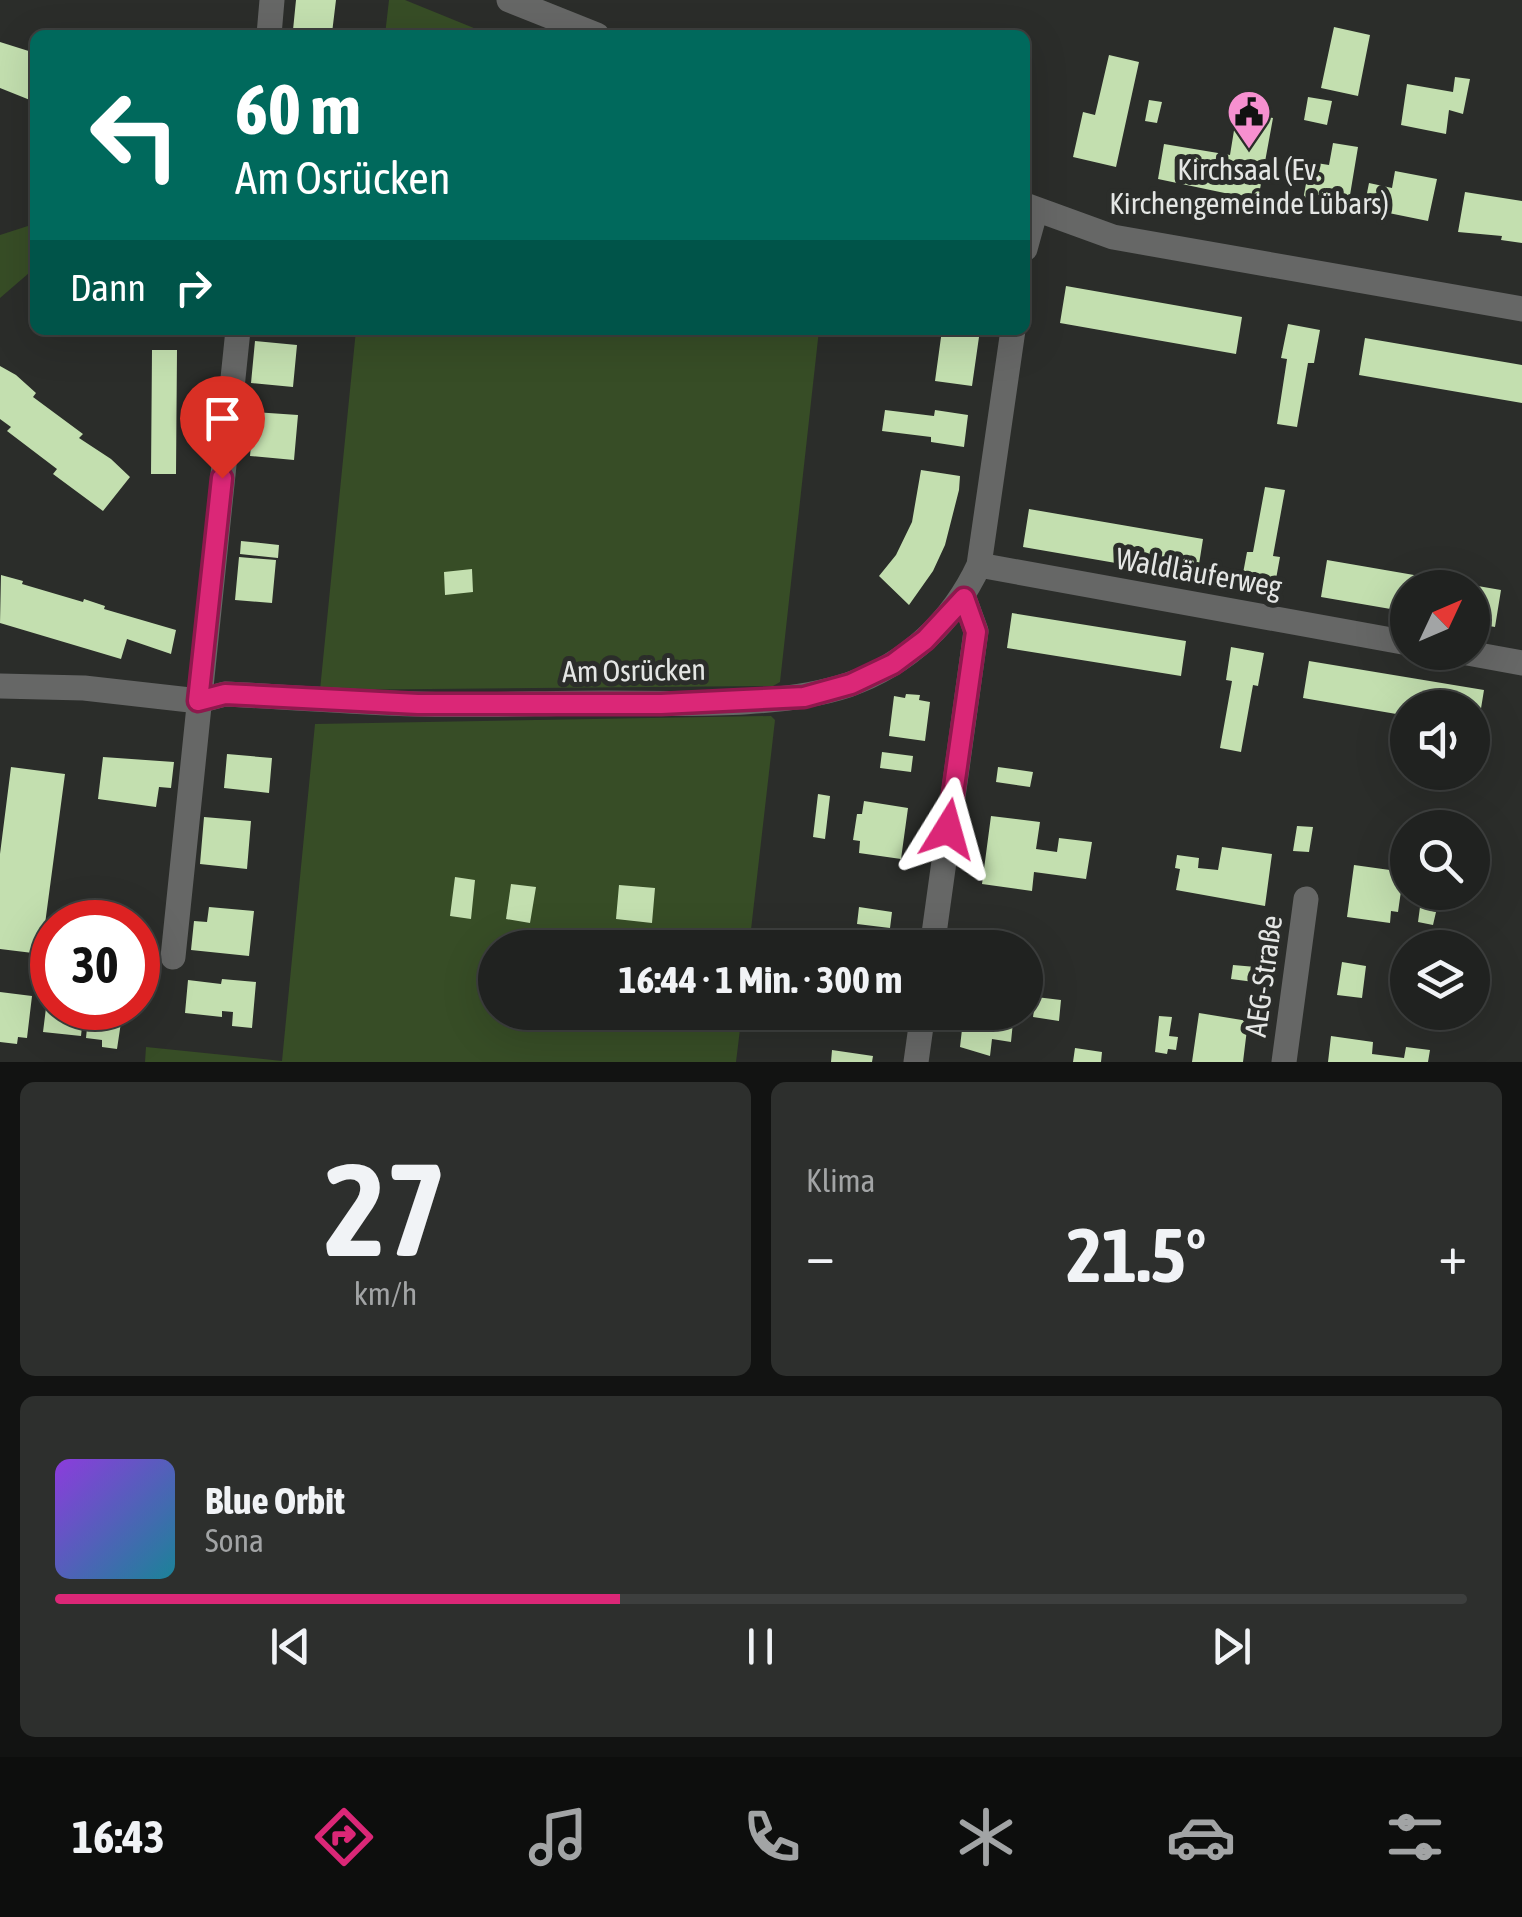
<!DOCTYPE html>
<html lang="de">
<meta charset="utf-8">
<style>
:root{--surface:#202220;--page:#2d2f2d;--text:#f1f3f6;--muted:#a2a4a5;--line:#3d3f3e;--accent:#db2777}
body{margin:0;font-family:"Asap Condensed",sans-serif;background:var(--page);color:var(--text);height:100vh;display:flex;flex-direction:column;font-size:38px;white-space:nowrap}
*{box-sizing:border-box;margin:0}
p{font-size:32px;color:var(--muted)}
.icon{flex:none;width:55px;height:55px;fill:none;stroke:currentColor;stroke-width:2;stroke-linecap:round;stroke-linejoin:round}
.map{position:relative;height:1062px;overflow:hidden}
.panel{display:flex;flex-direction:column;gap:20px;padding:20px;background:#121312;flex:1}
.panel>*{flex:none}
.hud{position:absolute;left:30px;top:30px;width:1000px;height:305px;border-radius:15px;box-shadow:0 10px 40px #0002,0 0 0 2px var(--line);background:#00695c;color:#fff;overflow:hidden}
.needle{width:65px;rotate:46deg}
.tools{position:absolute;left:1390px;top:570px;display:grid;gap:20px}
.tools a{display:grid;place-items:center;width:100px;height:100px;border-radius:50%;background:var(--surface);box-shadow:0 10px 40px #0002,0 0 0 2px var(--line);font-size:50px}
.speed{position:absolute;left:30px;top:900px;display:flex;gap:20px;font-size:50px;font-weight:700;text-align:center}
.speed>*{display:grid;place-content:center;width:130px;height:130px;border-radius:50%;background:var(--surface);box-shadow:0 10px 40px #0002,0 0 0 2px var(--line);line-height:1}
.speed .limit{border:15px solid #d22;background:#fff;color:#111}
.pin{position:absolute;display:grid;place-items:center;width:85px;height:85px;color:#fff;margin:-102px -42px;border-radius:50% 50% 50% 0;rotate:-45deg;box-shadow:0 0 10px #0007}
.pin .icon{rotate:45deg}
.me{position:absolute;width:110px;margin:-55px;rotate:8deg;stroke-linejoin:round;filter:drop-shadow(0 0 8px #0008)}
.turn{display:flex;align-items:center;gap:35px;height:210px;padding:0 40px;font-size:45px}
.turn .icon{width:130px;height:130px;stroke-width:2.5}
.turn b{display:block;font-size:70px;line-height:85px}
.then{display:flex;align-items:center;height:95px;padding:0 40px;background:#0003;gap:20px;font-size:38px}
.big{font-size:75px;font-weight:700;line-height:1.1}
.panel .widget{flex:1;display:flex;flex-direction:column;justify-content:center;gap:15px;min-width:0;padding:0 35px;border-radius:15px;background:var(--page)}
.panel .dial{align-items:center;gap:0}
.dial b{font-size:130px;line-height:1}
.song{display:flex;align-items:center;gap:30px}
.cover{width:120px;height:120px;border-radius:15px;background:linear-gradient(135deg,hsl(270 70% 55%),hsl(190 70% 35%))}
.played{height:10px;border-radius:5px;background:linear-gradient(90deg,var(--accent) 40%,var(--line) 40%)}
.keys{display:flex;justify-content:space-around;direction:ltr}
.heat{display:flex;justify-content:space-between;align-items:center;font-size:55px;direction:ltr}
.panel .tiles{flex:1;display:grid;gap:20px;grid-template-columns:1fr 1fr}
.widget:last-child{grid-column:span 2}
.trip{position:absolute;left:478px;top:930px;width:565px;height:100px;border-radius:50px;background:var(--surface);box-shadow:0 10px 40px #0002,0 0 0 2px var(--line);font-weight:700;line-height:100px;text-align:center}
.tab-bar{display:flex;height:160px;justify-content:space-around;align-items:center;background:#0d0e0d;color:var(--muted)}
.tab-bar .icon{width:70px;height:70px}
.tab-bar .current{color:var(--accent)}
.tab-bar b{font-size:45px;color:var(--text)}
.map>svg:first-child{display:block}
</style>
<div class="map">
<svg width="1522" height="1062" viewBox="0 0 1522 1062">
<rect width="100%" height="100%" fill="#2b2d2a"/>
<path fill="#374d26" d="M389,0H405L491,35H385Z
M31,225L29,273L0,298V235Z
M356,330H819L780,682L773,686L320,690Z
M771,716L775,720L749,947L495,948V1012L742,1013L736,1062H145L146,1047L282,1061L315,724Z"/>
<path fill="#c3dfaf" d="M296,0H336L332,33L293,30Z
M1334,27L1370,35L1358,96L1321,88Z
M0,42L35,53V102L0,88Z
M1109,55L1139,62L1116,167L1073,157L1083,112L1095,115Z
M1455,77L1470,79L1463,114L1449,110L1446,134L1401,125L1407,84L1453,92Z
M1308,97L1332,101L1327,125L1304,120Z
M1149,100L1162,102L1157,123L1145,121Z
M1254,108L1259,109L1262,116L1273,118L1258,200L1158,179L1164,144L1230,155L1237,112L1247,113Z
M1333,143L1358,147L1348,207L1303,200L1310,162L1329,165Z
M1395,171L1437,179L1428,221L1364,208L1369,183L1392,188Z
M1465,192L1522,201V243L1501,240L1502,236L1458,232Z
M1066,286L1242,317L1236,354L1060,323Z
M1288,324L1320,330L1314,363H1308L1297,427L1277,424L1287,359L1281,358Z
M942,330H980L972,386L935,381Z
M1365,338L1522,365V403L1359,375Z
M255,341L297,345L293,387L251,383Z
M152,350H177L176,474H151Z
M0,366L16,375L36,393L33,397L83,434L79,438L111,459L130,477L103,511L53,474L57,469L7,431L11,427L0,419Z
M885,410L934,416L935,410L968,415L964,447L931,442V437L882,431Z
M254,412L298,415L294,460L250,456Z
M921,470L960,476L959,490L945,545L933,571L909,605L879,576L896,555L912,522Z
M1265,487L1285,490L1273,556L1280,557L1274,590L1241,584L1247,552H1253Z
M1029,509L1203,539L1197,577L1023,547Z
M241,541L279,545L278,558L240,554Z
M239,557L276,560L272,603L235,600Z
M1327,560L1501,590L1495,627L1472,623V588H1408V612L1321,597Z
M472,569L473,592L445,595L444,572Z
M1,575L23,581L22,584L83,602L84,599L105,606L104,609L176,630L171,654L127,639L121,659L0,623Z
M1012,613L1186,641L1181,676L1007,648Z
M1231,647L1264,653L1258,686L1253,685L1241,752L1220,748L1232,681L1226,680Z
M1309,661L1484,690L1478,727H1472V708H1408V716L1303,698Z
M906,694L920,695L919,700L930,702L925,741L889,736L894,696L905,698Z
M882,752L913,756L911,772L880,768Z
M227,754L272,758L269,793L224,788Z
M103,757L174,762L171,788L159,787L156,807L98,799Z
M11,767L65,774L41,954L0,949V854Z
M998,767L1033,772L1030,787L996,782Z
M818,794L830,796L825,839L813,837Z
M864,801L908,808L901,859L859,853L860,841L853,840L857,814H862Z
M991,816L1040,822L1036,849L1057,852L1059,838L1092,842L1086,879L1034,872L1032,891L982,884Z
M204,817L251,821L247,869L200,864Z
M1297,826L1313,827L1309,852L1293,851Z
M1222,847L1272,854L1265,906L1176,890L1180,869L1175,868L1177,855L1199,858L1198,868L1218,870Z
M1354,865L1397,871L1395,883L1402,884L1398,912L1391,911L1390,923L1347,917Z
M455,877L475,880L471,919L450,916Z
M511,884L536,887L530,923L506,919Z
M619,885L655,888L652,923L616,919Z
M1422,892H1434L1432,911L1436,912L1433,925L1418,922Z
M209,907L254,911L249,956L191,950L194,921L207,922Z
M859,907L892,912L890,928L857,924Z
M1342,962L1366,966L1362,998L1337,995Z
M1233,965L1256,967L1254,982L1231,979Z
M222,979L256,982L252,1028L232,1026L233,1012L222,1011V1017L185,1013L188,980L221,984Z
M0,992L32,996L27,1038L18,1037L17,1044L0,1042Z
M1036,997L1061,1000L1059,1021L1033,1017Z
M47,1000L52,1001V1008H84L81,1036L43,1032Z
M89,1008L123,1009L117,1049L102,1047V1040L86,1038Z
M964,1012H1014L1011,1042L992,1039L990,1056L960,1047Z
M1199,1013L1248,1021L1243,1062H1192Z
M1159,1016L1172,1017L1169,1036L1178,1037L1176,1050L1168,1049L1167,1054L1155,1052Z
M1331,1036L1373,1042L1372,1054L1404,1058L1406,1047L1430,1050L1428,1062H1328Z
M1075,1048L1102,1052L1101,1062H1073Z
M832,1050L873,1056L872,1062H831Z"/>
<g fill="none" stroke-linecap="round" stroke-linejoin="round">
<path stroke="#666766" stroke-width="25" d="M509,0L597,35
M269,35L272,0
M1025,205L1113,237L1522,309
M1025,249L1036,209
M979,565L1408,643
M1462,652L1522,663
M0,686L84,688L199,701L225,694C288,697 352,702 415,704C479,706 542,703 606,703C680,703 778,708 848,685C908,664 953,621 979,565L1013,330
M932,948L976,631L964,598
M173,957L238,330
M916,1062L923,1012
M1284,1062L1306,899"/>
</g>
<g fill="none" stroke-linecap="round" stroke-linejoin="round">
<defs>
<path id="route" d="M222,478L198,701L225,694L418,704H661L804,697L851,684L893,664L925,640L964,598L976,632L948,829"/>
</defs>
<use href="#route" stroke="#8e194d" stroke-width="25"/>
<use href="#route" stroke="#db2777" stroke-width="18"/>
</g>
<defs>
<symbol id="civic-pin" viewBox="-11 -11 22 30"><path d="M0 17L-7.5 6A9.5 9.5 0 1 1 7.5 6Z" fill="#f690d0" stroke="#2b2d2a"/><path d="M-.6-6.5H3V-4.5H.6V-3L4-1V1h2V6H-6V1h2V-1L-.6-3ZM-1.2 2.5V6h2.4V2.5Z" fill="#111"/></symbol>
</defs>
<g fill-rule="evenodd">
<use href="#civic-pin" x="1224" y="87" width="50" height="68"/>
</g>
<g text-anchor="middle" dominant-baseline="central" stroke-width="10" stroke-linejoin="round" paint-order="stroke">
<g font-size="30" fill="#e4e6e4" stroke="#2b2d2a">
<text x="1249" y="169">Kirchsaal (Ev.<tspan x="1249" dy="34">Kirchengemeinde Lübars)</tspan></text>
</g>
<g font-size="30" fill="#e4e6e4" stroke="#2b2d2a">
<text transform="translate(1199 572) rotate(10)">Waldläuferweg</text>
<text transform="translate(634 670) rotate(-1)">Am Osrücken</text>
<text transform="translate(1263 976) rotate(-82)">AEG-Straße</text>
</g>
</g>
</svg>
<div class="tools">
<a><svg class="needle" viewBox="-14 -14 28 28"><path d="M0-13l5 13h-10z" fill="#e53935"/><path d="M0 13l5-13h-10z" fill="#a2a4a5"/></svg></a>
<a><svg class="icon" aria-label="sound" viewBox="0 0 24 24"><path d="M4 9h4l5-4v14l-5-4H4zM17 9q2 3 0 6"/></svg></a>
<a><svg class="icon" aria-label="search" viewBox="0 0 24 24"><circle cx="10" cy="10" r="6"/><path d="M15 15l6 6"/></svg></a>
<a><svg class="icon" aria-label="layers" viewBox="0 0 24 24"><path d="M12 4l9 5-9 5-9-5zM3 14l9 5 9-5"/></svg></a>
</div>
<div class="speed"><div class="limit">30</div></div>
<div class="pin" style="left:222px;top:478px;background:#d93025"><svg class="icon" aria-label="arrive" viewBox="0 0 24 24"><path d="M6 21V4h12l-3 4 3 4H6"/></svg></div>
<svg class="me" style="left:948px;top:829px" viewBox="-20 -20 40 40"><path d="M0-17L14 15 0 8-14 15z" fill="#db2777" stroke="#fff" stroke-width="4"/></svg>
<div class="trip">16:44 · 1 Min. · 300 m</div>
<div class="hud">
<div class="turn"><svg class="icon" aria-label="left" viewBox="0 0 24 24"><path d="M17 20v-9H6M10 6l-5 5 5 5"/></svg><div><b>60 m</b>Am Osrücken</div></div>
<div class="then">Dann<svg class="icon" aria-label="right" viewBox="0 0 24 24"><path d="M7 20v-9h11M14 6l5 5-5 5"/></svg></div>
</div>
</div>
<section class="panel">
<div class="tiles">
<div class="widget dial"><b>27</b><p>km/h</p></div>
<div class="widget"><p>Klima</p>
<div class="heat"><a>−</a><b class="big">21.5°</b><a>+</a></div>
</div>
<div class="widget">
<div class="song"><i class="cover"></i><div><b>Blue Orbit</b><p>Sona</p></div></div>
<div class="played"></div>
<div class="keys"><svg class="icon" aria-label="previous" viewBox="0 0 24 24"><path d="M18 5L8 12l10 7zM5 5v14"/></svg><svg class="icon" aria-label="pause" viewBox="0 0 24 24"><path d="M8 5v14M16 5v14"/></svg><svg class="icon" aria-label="next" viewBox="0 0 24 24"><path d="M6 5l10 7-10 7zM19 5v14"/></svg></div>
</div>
</div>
</section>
<nav class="tab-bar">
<b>16:43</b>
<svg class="icon current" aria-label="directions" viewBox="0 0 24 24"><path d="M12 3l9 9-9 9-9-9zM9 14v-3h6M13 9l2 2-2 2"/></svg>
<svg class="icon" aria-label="music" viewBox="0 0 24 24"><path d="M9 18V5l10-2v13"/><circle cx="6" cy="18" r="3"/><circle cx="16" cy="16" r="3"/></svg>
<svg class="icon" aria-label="phone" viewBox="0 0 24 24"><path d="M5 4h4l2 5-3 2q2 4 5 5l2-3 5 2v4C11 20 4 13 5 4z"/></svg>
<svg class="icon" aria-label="climate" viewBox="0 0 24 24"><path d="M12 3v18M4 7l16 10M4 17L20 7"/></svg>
<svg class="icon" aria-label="car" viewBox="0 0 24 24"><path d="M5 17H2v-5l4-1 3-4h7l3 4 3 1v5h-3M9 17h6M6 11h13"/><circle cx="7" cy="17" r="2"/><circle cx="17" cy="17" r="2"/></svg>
<svg class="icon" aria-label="filters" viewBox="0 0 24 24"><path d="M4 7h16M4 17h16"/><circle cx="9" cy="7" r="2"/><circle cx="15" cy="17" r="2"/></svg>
</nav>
